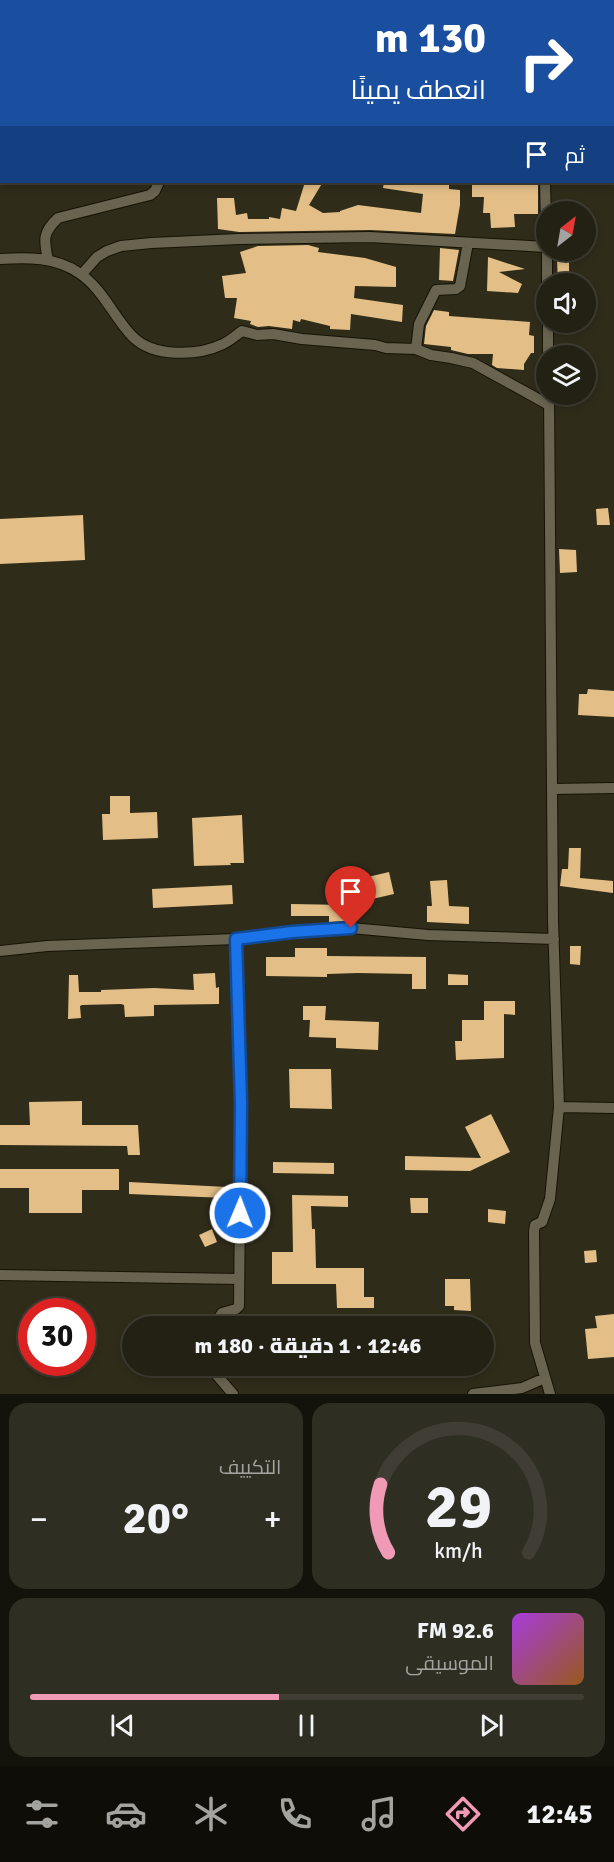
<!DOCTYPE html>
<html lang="ar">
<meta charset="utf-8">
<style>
:root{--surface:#232114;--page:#2f2e22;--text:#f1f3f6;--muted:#a3a3a0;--line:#403e34;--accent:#f09ab6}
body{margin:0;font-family:Signika,Cairo,sans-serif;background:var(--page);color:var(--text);direction:rtl;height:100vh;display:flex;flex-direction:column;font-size:22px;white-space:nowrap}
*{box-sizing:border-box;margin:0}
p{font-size:20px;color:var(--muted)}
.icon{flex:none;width:33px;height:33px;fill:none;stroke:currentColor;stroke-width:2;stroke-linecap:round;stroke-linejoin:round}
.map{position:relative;height:1394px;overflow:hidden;direction:ltr}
.sheet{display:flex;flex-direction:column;gap:9px;padding:9px;background:#13120b;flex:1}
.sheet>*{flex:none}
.guide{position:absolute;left:0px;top:0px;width:615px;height:183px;box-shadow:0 3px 9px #0003,0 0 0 2px var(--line);direction:rtl;background:#1a4fa0;color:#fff;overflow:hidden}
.needle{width:39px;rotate:31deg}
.fabs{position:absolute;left:536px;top:201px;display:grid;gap:12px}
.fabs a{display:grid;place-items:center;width:60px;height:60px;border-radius:50%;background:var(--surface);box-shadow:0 3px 9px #0003,0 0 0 2px var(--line);font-size:30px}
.speed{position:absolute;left:18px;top:1298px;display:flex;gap:12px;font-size:30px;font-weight:700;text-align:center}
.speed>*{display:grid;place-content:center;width:78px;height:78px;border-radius:50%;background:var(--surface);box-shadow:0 3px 9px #0003,0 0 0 2px var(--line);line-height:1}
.speed .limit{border:9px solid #d22;background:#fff;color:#111}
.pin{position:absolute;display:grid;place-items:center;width:51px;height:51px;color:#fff;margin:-62px -26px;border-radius:50% 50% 50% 0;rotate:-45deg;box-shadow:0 0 6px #0007}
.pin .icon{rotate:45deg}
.me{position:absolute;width:66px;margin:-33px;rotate:1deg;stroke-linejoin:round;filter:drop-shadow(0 0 4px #0008)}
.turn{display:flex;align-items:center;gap:21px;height:126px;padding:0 30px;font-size:27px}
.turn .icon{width:78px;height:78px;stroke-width:2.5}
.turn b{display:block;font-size:42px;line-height:51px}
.then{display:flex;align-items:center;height:57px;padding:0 30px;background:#0003;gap:12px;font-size:22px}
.big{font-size:45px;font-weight:800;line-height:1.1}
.sheet .widget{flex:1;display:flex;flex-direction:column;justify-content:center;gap:9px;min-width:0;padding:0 21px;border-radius:18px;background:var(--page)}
.sheet .dial{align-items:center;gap:0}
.dial svg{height:156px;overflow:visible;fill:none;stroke:var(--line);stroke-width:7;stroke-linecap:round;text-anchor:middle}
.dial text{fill:var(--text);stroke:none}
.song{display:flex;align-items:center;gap:18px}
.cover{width:72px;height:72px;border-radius:9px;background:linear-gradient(135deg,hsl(280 70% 55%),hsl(30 70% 35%))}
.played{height:6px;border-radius:3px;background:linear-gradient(90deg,var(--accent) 45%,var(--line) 45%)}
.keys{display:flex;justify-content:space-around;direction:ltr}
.heat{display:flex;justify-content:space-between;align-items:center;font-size:33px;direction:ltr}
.sheet .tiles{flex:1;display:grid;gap:9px;grid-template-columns:1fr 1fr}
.widget:last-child{grid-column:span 2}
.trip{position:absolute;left:122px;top:1316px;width:372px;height:60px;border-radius:30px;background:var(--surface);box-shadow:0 3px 9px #0003,0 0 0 2px var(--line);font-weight:800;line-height:60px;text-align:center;direction:rtl}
.dock{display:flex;height:96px;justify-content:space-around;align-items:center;background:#0e0d08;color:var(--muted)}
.dock .icon{width:42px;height:42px}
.dock .current{color:var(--accent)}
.dock b{font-size:27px;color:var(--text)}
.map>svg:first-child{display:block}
</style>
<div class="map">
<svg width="614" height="1394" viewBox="0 0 614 1394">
<rect width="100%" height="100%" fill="#2f2c1a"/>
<path fill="#e3bf87" d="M305,182H323L309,205L323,213L340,212V211L358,205L421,213L423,194L383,188L384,182H449V189L460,190V205L455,234L370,230L239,232L218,229L217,198H234L236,215L247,213L248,219H269V217L280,219L282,208L296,211Z
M472,182L515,185V182H538V214H514L515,227L491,228L490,213H483L484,197H472Z
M308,245L319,248L318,252L365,258L396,267V287L355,286L354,298L403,305L402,322L351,314L350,330L330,329V326L301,319L300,322L293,320L292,329L269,326L258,327L250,324L251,321L234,318L237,298H225L222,276L246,273L240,252L258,246Z
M440,248L459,250L453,281L439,280Z
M488,257L525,269L499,272L522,284L518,293L487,291Z
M557,259H569V284H558Z
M434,310L449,312V316L530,322L529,335L534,336V353H531L524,364V370L497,368L492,365L493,354H468L451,350V347L424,344L426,326Z
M608,508L610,525H597L596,509Z
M83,515L85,560L0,564V519Z
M559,549L576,550L577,572L560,573Z
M588,689L614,691V717L578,715L579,694H587Z
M110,796H130V813L157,812L158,838L103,840L102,814H110Z
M242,815L244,863H230L231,865L194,866L192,818Z
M569,848H581L580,878L613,881V893L560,886L562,869H568Z
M389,872L394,894L359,902L355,880Z
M447,880L449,906L469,907V924L427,922V906H432L430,881Z
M232,885L233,904L153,908L152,889Z
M291,904L346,905L345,921L329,922V916H291Z
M570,946H581L580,965L570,964Z
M295,948H327V956L426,957V989H412V974L358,973L327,974V977L266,976V957H295Z
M215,973L216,988L219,987V1004L154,1005V1016L125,1017L124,1005L121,1004L82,1005L80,1006L81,1018L68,1019L69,975H78L79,992H101V990L154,988L194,990L193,974Z
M448,974L468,975V985H448Z
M484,1001H515V1015L504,1014V1058L456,1060L455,1041H462V1020H484Z
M303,1006H326L325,1020L379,1022L378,1050L336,1048V1038L309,1037L310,1020H303Z
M289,1069H331L332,1109L290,1108Z
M82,1101V1125H138L140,1155H128L127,1146L0,1145V1125H30L29,1102Z
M491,1114L510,1152L470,1171L405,1170V1156L481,1158L465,1127Z
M273,1162L334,1163V1174L273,1173Z
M0,1169H119V1190H82V1213H29V1188H0Z
M129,1182L227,1187L226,1198L129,1194Z
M292,1195L348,1196V1207L311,1206L312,1229H315L316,1268H364V1297H374V1308H337L336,1284H272V1252H293Z
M410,1198H428V1213H411Z
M488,1209L506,1211L505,1224L488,1222Z
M212,1229L217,1242L205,1247L199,1235Z
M596,1250L597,1262L585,1263L584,1251Z
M445,1279H470L471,1311L454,1310V1306H445Z
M614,1314V1357L588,1359L585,1329L597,1328L595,1316Z"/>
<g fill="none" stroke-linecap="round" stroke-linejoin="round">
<defs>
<path id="street" d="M497,0L498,2
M530,0V2
M224,2V0
M545,182L546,225
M547,250V284
M0,259C27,257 56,257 79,273C103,289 113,316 132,336C153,358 198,356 223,344C230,341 236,335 242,331L257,335L273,334L302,339L375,345L386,348L416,349L431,355L451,358L473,363L549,405
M48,260C44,240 42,233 58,218L150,195L155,191L159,182
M82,274L97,257L107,251L121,246L151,243L239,239L370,237L546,247
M548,322V356
M416,349L419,324L436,290L456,289L460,286L468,243
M549,394L553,921L559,1107L550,1199L542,1222L535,1225L534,1231L535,1343L550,1394
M552,789L614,788
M0,951L47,946L236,939L292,932L351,928L428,935L554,939
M559,1107L614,1108
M0,1275L239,1279
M213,1326L222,1313L236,1309L239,1306L241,1103L236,939
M215,1365V1373L233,1394
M473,1394L522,1388L545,1378"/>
</defs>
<use href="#street" stroke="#171404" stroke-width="12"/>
<use href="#street" stroke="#686450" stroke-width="10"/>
</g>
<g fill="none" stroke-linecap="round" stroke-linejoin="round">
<defs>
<path id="route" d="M240,1213L241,1103L236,939L292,932L351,928"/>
</defs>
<use href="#route" stroke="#114b97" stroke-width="15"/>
<use href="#route" stroke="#1a73e8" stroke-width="10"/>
</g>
</svg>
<div class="fabs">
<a><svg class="needle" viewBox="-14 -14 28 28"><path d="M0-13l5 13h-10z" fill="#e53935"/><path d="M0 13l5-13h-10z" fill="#a3a3a0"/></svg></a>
<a><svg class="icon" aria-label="sound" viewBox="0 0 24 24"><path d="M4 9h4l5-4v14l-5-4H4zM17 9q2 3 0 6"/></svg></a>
<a><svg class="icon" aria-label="layers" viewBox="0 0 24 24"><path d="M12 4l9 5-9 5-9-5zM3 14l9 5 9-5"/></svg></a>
</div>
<div class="speed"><div class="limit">30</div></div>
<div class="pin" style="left:351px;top:928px;background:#d93025"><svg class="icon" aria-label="arrive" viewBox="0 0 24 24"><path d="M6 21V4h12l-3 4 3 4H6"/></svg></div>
<svg class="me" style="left:240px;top:1213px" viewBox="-20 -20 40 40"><circle r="17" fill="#1a73e8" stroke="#fff" stroke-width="3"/><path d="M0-11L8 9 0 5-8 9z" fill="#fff"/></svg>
<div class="trip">12:46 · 1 دقيقة · 180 m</div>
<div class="guide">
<div class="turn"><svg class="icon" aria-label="right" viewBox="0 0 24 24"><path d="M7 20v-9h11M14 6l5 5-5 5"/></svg><div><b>130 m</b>انعطف يمينًا</div></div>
<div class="then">ثم<svg class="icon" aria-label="arrive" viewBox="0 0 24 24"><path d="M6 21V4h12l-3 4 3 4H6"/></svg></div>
</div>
</div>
<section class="sheet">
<div class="tiles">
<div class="widget dial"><svg viewBox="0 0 100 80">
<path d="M14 69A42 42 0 1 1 86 69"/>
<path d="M14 69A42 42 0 0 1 10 34" stroke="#f09ab6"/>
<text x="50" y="56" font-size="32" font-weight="700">29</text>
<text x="50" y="72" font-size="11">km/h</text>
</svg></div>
<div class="widget"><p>التكييف</p>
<div class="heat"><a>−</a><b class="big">20°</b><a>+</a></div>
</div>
<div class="widget">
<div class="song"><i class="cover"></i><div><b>92.6 FM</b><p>الموسيقى</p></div></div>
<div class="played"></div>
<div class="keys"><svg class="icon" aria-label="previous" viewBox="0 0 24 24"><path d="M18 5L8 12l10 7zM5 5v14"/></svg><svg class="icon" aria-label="pause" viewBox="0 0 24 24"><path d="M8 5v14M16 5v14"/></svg><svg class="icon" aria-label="next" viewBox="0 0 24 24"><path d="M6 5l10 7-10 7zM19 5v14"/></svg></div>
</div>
</div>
</section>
<nav class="dock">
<b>12:45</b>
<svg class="icon current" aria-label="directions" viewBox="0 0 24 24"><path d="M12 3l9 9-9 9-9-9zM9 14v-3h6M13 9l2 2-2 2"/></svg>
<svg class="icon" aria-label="music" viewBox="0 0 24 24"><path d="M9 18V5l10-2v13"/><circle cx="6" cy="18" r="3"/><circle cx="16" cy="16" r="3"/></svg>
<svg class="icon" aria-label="phone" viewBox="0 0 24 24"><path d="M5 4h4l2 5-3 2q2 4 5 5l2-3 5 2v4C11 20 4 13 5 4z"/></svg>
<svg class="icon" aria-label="climate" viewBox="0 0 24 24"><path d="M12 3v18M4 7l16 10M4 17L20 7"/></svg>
<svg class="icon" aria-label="car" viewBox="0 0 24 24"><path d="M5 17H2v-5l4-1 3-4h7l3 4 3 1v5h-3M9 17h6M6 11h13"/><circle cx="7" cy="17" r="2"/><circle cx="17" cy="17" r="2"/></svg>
<svg class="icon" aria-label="filters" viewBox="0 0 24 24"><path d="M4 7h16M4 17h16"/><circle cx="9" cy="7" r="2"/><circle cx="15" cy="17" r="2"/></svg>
</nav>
